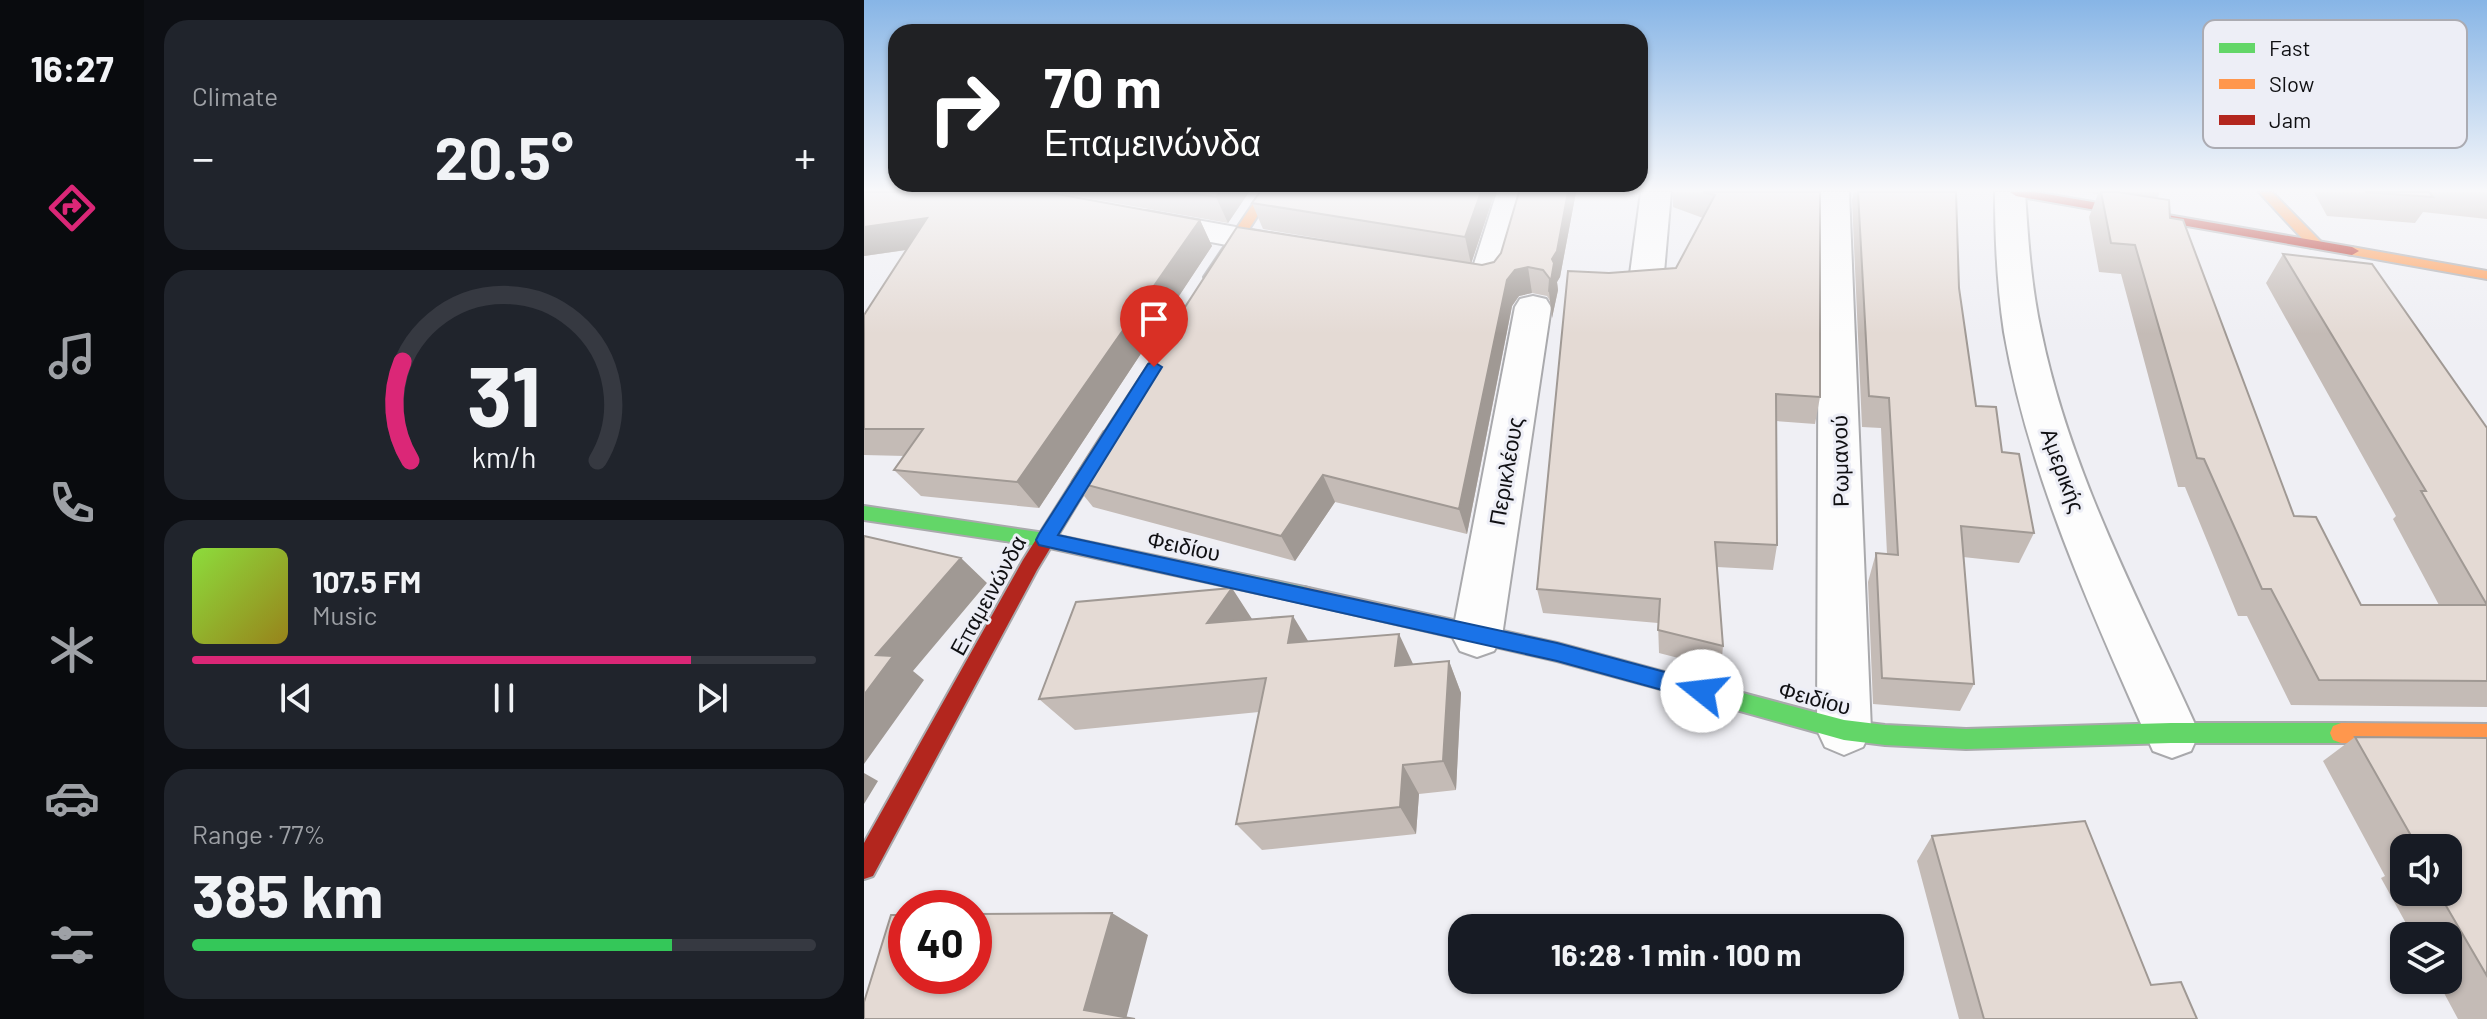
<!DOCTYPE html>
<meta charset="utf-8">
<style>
:root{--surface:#171b24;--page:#20242c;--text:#f1f3f6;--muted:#9ea1a6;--line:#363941;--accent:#db2777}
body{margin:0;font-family:Barlow,sans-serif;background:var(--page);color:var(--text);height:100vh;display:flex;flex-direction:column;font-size:30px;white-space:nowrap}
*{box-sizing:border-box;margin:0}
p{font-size:26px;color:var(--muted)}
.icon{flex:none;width:44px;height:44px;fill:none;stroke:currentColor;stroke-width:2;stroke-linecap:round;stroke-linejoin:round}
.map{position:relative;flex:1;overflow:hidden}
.drawer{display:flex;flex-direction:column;gap:20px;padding:20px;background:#0d0f14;width:720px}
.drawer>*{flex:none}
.banner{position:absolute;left:24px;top:24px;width:760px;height:168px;border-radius:24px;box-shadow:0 2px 6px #0004;background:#202124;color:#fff;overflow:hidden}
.controls{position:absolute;left:1526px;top:834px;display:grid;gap:16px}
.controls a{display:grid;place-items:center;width:72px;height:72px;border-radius:16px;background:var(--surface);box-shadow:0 2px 6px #0004;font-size:40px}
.speed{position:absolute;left:24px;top:890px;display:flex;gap:16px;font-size:40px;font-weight:700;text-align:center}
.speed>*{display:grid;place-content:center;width:104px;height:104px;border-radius:50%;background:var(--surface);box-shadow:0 2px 6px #0004;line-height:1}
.speed .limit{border:12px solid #d22;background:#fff;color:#111}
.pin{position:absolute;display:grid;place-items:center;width:68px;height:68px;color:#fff;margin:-82px -34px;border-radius:50% 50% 50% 0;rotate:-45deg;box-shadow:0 0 8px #0007}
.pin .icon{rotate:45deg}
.me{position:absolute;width:88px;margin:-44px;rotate:286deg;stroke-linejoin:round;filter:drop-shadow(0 0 6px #0008)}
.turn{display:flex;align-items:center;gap:28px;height:168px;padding:0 24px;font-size:36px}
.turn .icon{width:104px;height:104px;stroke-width:2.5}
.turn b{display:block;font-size:56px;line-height:68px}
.big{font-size:60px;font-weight:700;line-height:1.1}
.drawer .tile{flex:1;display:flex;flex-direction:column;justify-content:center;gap:12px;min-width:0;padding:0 28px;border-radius:24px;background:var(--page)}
.drawer .dial{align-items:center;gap:0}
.dial svg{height:208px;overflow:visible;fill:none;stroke:var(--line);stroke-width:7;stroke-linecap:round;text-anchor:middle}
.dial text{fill:var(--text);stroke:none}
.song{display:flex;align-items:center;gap:24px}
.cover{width:96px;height:96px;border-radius:12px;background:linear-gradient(135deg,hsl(90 70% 55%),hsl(50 70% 35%))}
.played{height:8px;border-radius:4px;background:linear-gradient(90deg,var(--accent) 80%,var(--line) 80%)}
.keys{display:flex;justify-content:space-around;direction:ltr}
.heat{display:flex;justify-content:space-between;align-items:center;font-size:44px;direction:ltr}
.charge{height:12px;border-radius:6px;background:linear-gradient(90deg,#34c759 77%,var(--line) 0)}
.trip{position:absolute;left:584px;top:914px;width:456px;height:80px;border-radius:24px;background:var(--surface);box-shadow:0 2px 6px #0004;font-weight:700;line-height:80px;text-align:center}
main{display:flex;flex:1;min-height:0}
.menu{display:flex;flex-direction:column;width:144px;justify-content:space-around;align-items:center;background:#090b0e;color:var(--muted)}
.menu .icon{width:56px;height:56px}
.menu .selected{color:var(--accent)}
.menu b{font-size:36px;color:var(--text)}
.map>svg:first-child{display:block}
</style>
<main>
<nav class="menu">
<b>16:27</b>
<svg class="icon selected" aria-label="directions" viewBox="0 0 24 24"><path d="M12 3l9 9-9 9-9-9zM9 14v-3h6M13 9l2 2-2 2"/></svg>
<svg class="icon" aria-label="music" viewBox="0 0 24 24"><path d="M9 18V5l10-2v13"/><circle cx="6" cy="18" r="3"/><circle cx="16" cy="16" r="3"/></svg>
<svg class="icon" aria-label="phone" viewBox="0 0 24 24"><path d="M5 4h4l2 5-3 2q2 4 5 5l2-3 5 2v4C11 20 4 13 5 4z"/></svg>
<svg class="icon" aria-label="climate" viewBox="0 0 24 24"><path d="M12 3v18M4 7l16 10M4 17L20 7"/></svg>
<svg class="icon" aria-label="car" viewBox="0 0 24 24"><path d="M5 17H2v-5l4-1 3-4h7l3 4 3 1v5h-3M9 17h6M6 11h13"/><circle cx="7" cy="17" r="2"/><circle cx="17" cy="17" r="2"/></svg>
<svg class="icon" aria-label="filters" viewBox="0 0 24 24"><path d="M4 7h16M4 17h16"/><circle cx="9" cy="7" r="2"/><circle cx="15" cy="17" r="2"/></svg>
</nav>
<section class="drawer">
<div class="tile"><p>Climate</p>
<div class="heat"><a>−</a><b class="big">20.5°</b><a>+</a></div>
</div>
<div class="tile dial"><svg viewBox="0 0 100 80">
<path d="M14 69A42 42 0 1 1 86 69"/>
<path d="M14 69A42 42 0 0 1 11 31" stroke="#db2777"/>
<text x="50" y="56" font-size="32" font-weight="700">31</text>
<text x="50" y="72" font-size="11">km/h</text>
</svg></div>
<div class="tile">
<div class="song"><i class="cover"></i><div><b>107.5 FM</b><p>Music</p></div></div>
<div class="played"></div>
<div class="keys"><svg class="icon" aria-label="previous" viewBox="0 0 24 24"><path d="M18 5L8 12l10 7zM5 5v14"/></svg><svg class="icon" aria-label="pause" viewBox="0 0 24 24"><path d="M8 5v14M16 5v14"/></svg><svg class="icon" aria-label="next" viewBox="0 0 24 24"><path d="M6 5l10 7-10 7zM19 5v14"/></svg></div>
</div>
<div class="tile"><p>Range · 77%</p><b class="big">385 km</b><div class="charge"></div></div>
</section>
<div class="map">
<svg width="1623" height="1019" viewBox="0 0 1623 1019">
<rect width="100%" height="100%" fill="#efeff4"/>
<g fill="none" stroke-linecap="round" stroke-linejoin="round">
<defs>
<path id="street" d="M633,192H663L639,279L634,286L622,289L567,279L562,272L567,265L579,262L609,267Z
M777,192H807L799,284L794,291C773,297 746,298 725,292L720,285L725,278L766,274Z
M955,192H985L1007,730L999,747L980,755L961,747L953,730Z
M1131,192H1161C1164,239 1167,285 1177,331C1206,473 1276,602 1335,733L1327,751L1308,758L1289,751C1230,617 1165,477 1140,332C1133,285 1131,239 1131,192Z
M283,211L416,235L428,238L432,245L428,252L416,255L272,228L267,221L272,214Z
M669,296L682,299L687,307L638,636L630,651L613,657L596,651L588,636L651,307L656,299Z"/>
<path id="fast" d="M0,506L181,533L440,587L447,589L450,595L447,601L440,603L181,547L0,520Z
M815,676L980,720L1021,725L1102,729L1307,723H1477L1485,726L1488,733L1485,740L1477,743H1307L1102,749L1021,745L980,740L815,694L808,692L804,685L808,678Z"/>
<path id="slow" d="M397,192H409L352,280H342L340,277Z
M1395,192H1408L1457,242V248H1447Z
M1488,247L1623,271V279L1483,254L1481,251Z
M440,587L693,643L815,676L822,678L826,685L822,692L815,694L693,661L440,603L433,601L430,595L433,589Z
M1477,723L1623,724V744L1477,743L1469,740L1466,733L1469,726Z"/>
<path id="jam" d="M1146,192H1171L1488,247L1495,251L1488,255L1152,196Z
M246,430L254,436L173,570L9,876L0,879V843L159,560L240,432Z"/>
</defs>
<use href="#street" stroke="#a9a9ac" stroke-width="4"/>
<use href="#fast" stroke="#a9a9ac" stroke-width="4"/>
<use href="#slow" stroke="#a9a9ac" stroke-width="4"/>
<use href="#jam" stroke="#a9a9ac" stroke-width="4"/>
<use href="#street" fill="#fdfdfd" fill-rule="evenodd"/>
<use href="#fast" fill="#63d668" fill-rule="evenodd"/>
<use href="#slow" fill="#ff974d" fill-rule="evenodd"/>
<use href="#jam" fill="#b3261e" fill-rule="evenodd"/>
</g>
<path fill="#c4bbb6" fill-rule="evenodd" d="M0,192L336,220L348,246L175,508L57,496L30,470L41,456L0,455V315L43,250L0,256Z
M189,192H385L364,223Z
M631,192L607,264L399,229L388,203Z
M655,192H712L696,277L693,282L694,290L688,318L686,301L683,296L668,293L655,296L648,306L603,534L471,502L431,561L229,507L208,481L618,265L630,262L637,253Z
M762,192H776L774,195Z
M809,192H956V397L951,424L912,421L913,545L909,570L853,567L859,646L857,669L795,653L794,623L679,613L673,589L745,273L812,268L839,218L809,207Z
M990,192H1092L1095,288L1112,406L1138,452L1170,533L1155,563L1099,557L1110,684L1096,711L1009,704L1004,582L1012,553L1023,554L1017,428L998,427L988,200Z
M1220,192H1296L1293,198L1306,218L1430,516L1497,605H1575L1529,519L1532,516L1402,283L1419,254L1623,428V707L1427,705L1383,616H1374L1321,487H1314L1257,274L1235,272L1225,217L1234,194Z
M1450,192H1623V219L1559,212L1551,223L1463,216Z
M388,619L445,642L549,665L585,661L597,693L592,790L555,794L552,834L398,850L372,824L395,712L211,730L175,699Z
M1491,737L1623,738V1019H1594L1573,980H1584V936H1549L1517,878L1521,876L1459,761ZM1540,848H1584V892H1540Z
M1068,836L1287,985L1333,1019H1095L1053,861Z"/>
<path fill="#a09994" d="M356,192H385L364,223L352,197Z
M617,192H631L607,264L601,237Z
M704,192H712L696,277L693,282L694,290L688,318L685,292L688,259Z
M63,218L82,244L0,256V227Z
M336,220L348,246L175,508L153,482Z
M664,267L668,293L655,296L648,306L603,534L595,509L643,280L651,270Z
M459,475L471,502L431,561L417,536Z
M97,558L123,583L49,671L60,680L0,764V695L12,655Z
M368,588L390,622L343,623Z
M429,616L449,649L424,643Z
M535,634L550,666H531Z
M585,661L597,693L592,790L579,761Z
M539,765L555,794L552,834L536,807Z
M0,773L14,781L0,804Z
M248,913L284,935L262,1019L220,1010Z"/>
<path fill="#e4dad4" stroke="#a09994" stroke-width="2" d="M0,192H182L336,220L153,482L30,470L59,429H0V315L63,218L0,227Z
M319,192H356L352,197Z
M396,192H617L601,237L388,203Z
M655,192H704L693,251L688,259L690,263L685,292L686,279L679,270L664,267L651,270L643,280L595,509L459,475L417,536L208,481L373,227L618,265L630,262L637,253Z
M839,192H956V397L912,394L913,545L851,542L859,646L794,630L796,599L673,589L704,271L745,273L812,268L851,195Z
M994,192H1092L1095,288L1112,406L1132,407L1138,452L1155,454L1170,533L1097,526L1110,684L1018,678L1012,553L1034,555L1025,398L1005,396Z
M1237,192H1254L1305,200L1306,218L1319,220L1430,516L1452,517L1497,605H1623L1557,491H1562L1419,254L1508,264L1623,428V681L1455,680L1407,589H1398L1340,459L1333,458L1271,245L1247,243Z
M1501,192H1565L1569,197Z
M0,536L97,558L12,655L29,656L0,695Z
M368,588L343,623L429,616L424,643L535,634L531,666L585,661L579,761L539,765L536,807L372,824L402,678L175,699L212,602Z
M1491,737L1623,738V976L1574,892H1584V848H1554Z
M1221,821L1287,985L1317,982L1333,1019H1120L1068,836Z
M248,913L220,1010L271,1019H0V1002L27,915H42V976H110V914Z"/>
<linearGradient id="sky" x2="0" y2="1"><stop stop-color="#87b5e6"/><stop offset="0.57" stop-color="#f8f8fa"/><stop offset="1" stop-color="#f8f8fa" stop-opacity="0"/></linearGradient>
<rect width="1623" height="334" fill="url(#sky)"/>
<path fill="#1a73e8" stroke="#114b97" stroke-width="2" d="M290,362L298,367L194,535L693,643L838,682L846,685L849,691L846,698L838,701L693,661L175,545L172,540L175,534L284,364Z"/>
<g text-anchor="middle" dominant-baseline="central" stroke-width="6" stroke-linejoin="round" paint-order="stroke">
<g font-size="22" fill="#101013" stroke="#edeef6">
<text transform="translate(975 461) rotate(-91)">Ρωμανού</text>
<text transform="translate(1200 470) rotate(70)">Αμερικής</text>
<text transform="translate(641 471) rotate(-80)">Περικλέους</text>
<text transform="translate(320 545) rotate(12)">Φειδίου</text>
<text transform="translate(123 595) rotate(-61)">Επαμεινώνδα</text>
<text transform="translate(951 697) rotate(15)">Φειδίου</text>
</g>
</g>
<rect x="1339" y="20" width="264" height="128" rx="12" fill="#edeef6" stroke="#ababb2" stroke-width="2"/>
<rect x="1355" y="43" width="36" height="10" fill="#63d668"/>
<rect x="1355" y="79" width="36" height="10" fill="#ff974d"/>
<rect x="1355" y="115" width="36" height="10" fill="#b3261e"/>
<g font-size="22" fill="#101013">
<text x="1405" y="56">Fast</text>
<text x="1405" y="92">Slow</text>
<text x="1405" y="128">Jam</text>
</g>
</svg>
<div class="controls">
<a><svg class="icon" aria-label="sound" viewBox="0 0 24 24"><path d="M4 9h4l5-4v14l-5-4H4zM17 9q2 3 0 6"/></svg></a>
<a><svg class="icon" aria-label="layers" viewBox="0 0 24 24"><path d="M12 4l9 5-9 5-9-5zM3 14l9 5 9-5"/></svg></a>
</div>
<div class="speed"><div class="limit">40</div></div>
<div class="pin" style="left:290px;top:367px;background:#d93025"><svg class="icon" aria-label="arrive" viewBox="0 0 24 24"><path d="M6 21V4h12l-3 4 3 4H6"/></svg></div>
<svg class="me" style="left:838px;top:691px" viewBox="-20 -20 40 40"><circle r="19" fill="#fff"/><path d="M0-13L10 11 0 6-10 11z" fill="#1a73e8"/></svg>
<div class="trip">16:28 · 1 min · 100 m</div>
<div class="banner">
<div class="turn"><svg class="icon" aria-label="right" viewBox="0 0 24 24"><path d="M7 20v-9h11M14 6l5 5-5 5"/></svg><div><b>70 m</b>Επαμεινώνδα</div></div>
</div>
</div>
</main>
